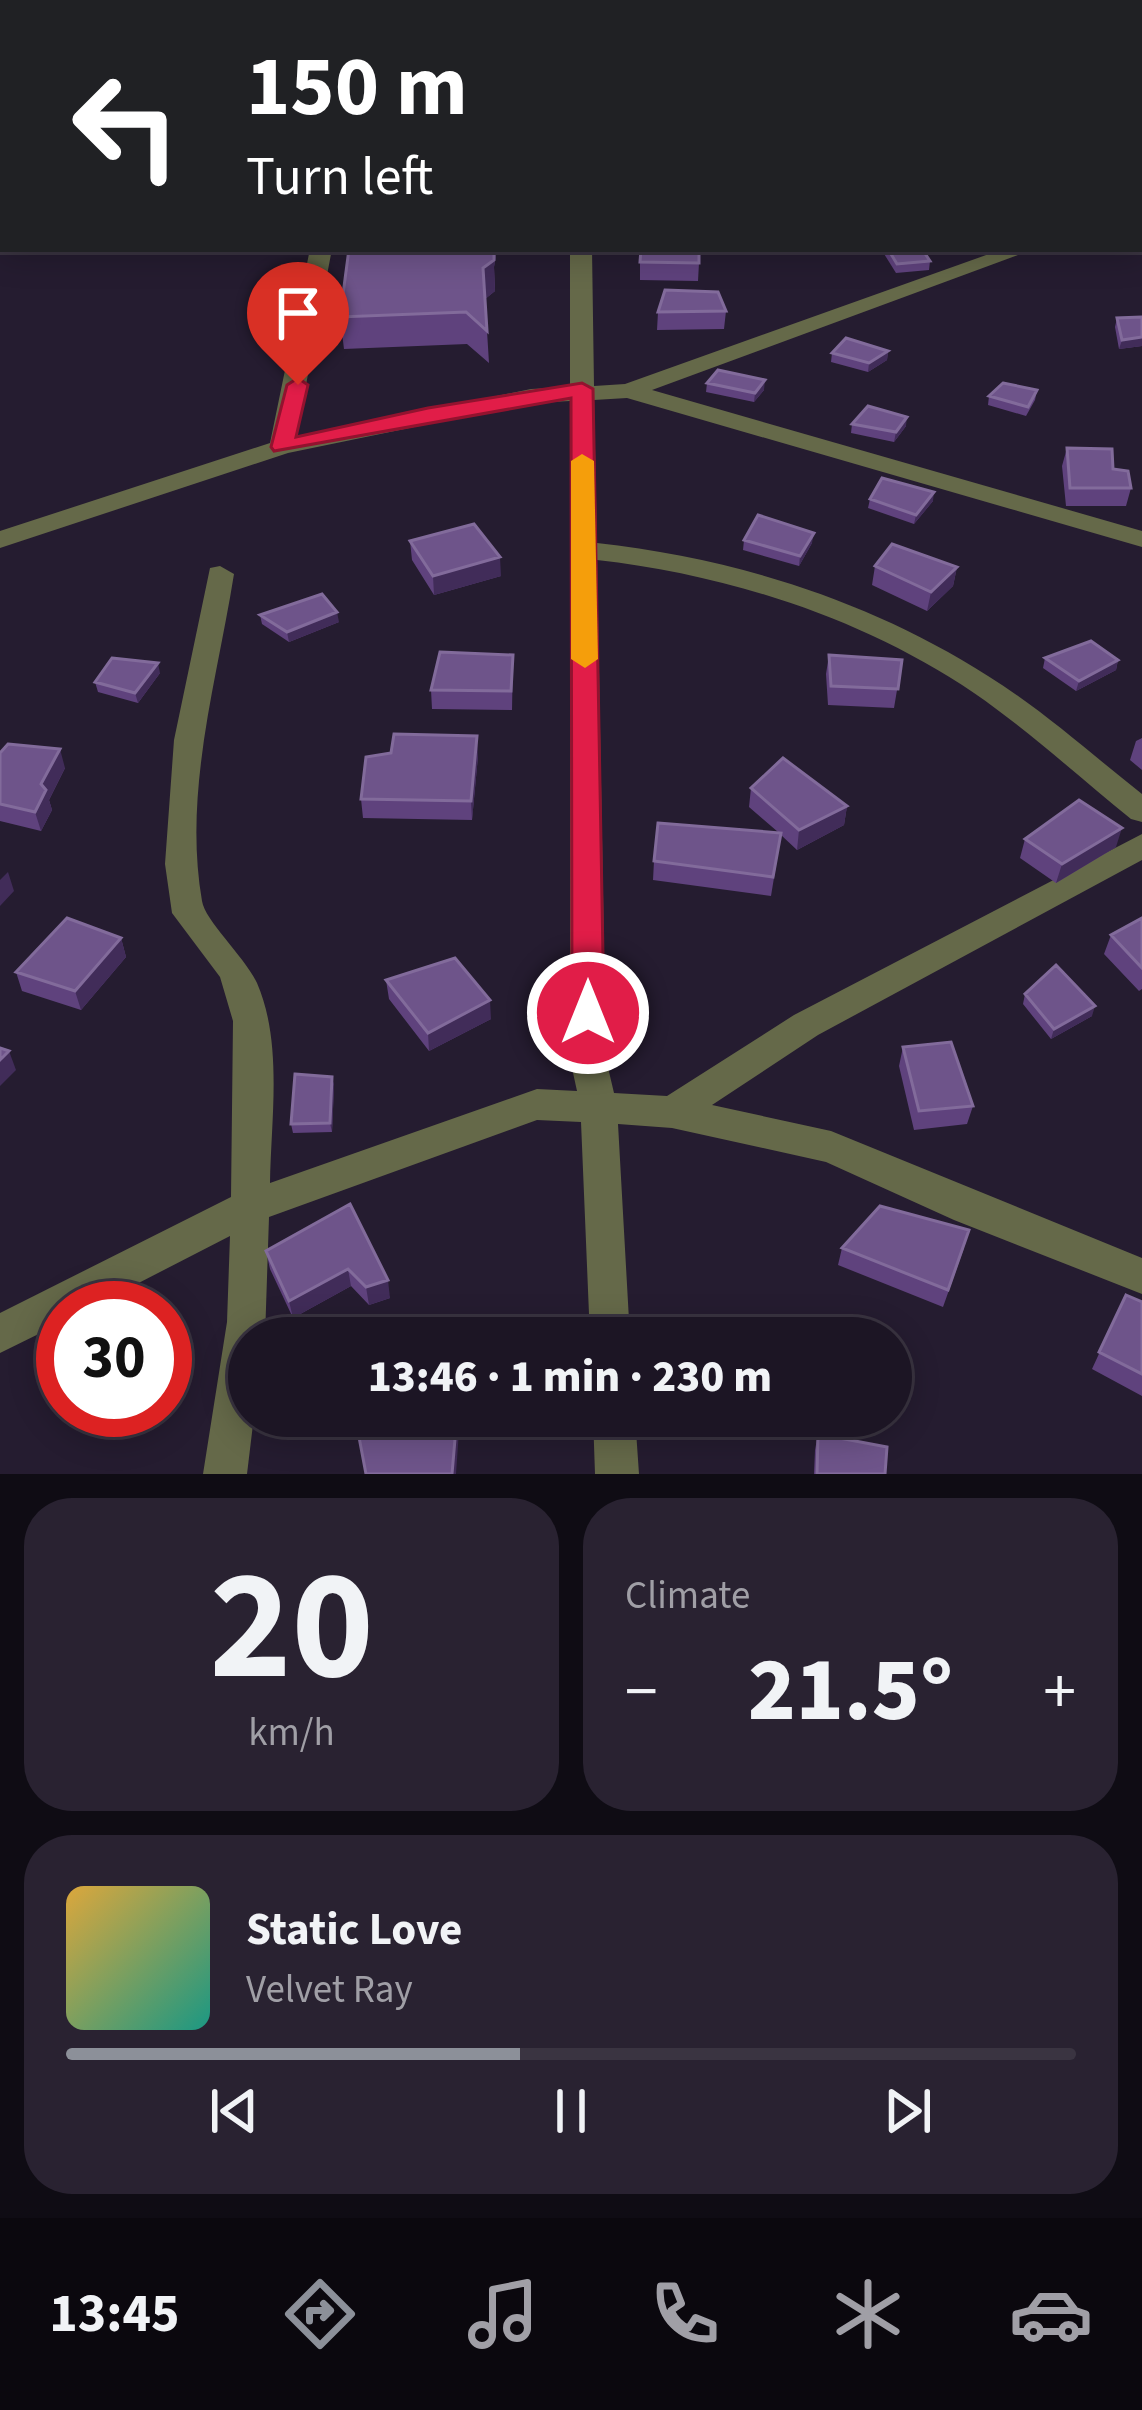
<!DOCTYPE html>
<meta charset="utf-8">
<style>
:root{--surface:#1c1524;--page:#292231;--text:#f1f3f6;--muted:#a09fa6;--line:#3a3441;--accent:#8c9099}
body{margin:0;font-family:"Source Sans 3",sans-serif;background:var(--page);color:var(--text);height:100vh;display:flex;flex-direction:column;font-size:45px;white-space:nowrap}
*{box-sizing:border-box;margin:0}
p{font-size:39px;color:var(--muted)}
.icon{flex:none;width:66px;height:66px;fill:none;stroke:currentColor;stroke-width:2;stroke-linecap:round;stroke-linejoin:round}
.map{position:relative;height:1474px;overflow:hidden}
.details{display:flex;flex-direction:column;gap:24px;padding:24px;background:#0f0c14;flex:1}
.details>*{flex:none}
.banner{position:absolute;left:0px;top:0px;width:1143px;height:252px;box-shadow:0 6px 30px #0003,0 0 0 3px var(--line);background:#202124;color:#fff;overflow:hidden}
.speed{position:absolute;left:36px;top:1281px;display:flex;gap:24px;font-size:60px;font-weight:700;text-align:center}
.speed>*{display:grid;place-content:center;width:156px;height:156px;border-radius:50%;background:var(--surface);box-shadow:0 6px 30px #0003,0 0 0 3px var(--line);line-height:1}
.speed .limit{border:18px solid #d22;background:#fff;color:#111}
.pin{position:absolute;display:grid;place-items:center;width:102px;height:102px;color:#fff;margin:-123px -51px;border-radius:50% 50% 50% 0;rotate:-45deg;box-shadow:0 0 12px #0007}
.pin .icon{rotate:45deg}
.me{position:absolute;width:132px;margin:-66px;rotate:0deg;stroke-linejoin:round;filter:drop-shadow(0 0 9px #0008)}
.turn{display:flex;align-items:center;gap:42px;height:252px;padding:0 48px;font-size:54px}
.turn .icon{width:156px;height:156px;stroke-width:2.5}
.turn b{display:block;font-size:84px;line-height:102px}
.big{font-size:90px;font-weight:800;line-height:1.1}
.details .tile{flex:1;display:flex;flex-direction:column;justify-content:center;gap:18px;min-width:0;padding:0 42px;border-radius:48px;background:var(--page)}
.details .dial{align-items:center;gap:0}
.dial b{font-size:156px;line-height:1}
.song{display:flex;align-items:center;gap:36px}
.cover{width:144px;height:144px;border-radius:18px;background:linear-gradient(135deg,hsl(40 70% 55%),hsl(170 70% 35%))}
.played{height:12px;border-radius:6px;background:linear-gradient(90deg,var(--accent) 45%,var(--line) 45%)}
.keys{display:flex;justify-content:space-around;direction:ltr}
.heat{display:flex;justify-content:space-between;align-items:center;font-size:66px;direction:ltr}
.details .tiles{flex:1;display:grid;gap:24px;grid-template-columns:1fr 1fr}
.tile:last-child{grid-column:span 2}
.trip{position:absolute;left:228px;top:1317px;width:684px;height:120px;border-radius:60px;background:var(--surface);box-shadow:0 6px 30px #0003,0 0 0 3px var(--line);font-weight:800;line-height:120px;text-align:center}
.menu{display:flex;height:192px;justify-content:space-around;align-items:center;background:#0b080e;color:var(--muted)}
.menu .icon{width:84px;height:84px}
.menu .active{color:var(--accent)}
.menu b{font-size:54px;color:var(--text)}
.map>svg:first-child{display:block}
</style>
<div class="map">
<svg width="1142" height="1474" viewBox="0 0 1142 1474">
<rect width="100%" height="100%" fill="#251c30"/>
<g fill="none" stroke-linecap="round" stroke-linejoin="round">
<path fill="#656949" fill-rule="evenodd" d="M322,0H338V3H322Z
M578,0H594L595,3H579Z
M1108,0H1124L1125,3H1109Z
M1140,35H1142V48H1140Z
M1140,155L1142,156V168L1140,167Z
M1140,210H1142L1140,223Z
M0,234L3,249H8L0,251Z
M310,249H332L296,437L531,389L570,387V249H592L594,386L625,384L1003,249H1034L652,390L1142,531V547L627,398L594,400L597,543C734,558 871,601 988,676C1043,710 1091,754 1142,794V822L1131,819C1079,777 1029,731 974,693C863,618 729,575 597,560L606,1059L614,1093L667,1096L794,1015L1142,834V860L818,1035L712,1105L831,1131L1142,1258V1294L954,1220L826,1162L672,1128L618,1124L630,1338H590L581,1122L537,1120L269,1217L265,1338H249V1416H254L247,1474H203L227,1322L230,1236L90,1308H63V1322L0,1353V1313L231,1197L233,1021L220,977L172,913L165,864L174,740L210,568L220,566L234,574C217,681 183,792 202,901C205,921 245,957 257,983C283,1043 271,1119 270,1183L537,1089L577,1091L570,1059V401L531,403L288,453L0,548V531L270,443Z
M593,1416H635L639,1474H595Z"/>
</g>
<path fill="#5f427d" d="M349,249H497L494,267L495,291L485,299L489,363L467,344L344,349L340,317Z
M640,249L699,263L698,281L640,280Z
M881,249H922L930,261L929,270L896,273Z
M726,311L724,329L657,330L658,312Z
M1142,317V346L1119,349L1115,327L1117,318Z
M888,351L887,360L868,372L831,362L832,353Z
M707,383L764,390L754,402L706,392Z
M1037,390L1035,400L1026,416L988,405L989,396Z
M852,424L906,426L894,442L851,433Z
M1067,448L1113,469L1131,488L1126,506H1066L1062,466Z
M870,499L933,501L914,524L868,508Z
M744,540L812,543L799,566L743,550Z
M410,541L501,576L434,595L412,560Z
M875,566L957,567L953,586L927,611L872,585Z
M260,615L339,622L289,642L262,624Z
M513,655L512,710L432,709L431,690Z
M829,655L902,660L894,708L828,705L826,674Z
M1045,658L1118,660L1116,670L1076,691L1043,668Z
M160,673L138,703L98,692L95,682Z
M1142,738V770L1130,760L1136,741Z
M0,753L65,768L49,800L52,810L41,831L0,821Z
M478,756L472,820L363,818L361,799Z
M751,788L847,806L844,825L797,850L781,835L771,896L653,880L654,861L778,832L749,807Z
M1025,839L1116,847L1056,883L1020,858Z
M1142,918V989L1139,991L1104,954L1111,935Z
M121,938L126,957L81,1010L22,991L16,972Z
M386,980L491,1019L429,1051L389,999Z
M1025,994L1092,1016L1051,1039L1023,1004Z
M903,1047L973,1106L967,1124L914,1130L899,1066Z
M332,1077L334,1086L332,1132L293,1133L291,1124Z
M350,1204L390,1298L369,1305L351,1286L293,1318L270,1269L266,1251Z
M842,1248H964L943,1307L838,1265Z
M1126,1295L1142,1302V1396L1092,1369Z
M818,1434L885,1474H814L815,1450Z"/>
<path fill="#412c59" d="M485,249H497L494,267L495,291L484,300L483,268Z
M1142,337V346L1119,349L1122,340Z
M888,351L887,360L868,372L869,363Z
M765,380L764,390L754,402L755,393Z
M907,417L906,426L894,442L896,432Z
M934,492L933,501L914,524L916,515Z
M814,533L812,543L799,566L800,556Z
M500,557L501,576L434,595L433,576Z
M957,567L953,586L927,611L931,592Z
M337,612L339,622L289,642L287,632Z
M1118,660L1116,670L1076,691L1079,681Z
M158,663L160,673L138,703L135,693Z
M477,736L478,756L472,820L471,801Z
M60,749L65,768L49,800L52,810L41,831L35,812L41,784Z
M847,806L844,825L797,850L799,830Z
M1122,828L1116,847L1056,883L1062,864Z
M8,872L14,891L0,906V880Z
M121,938L126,957L81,1010L75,991Z
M490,1000L491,1019L429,1051L428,1033Z
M1095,1006L1092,1016L1051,1039L1054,1029Z
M9,1051L16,1070L0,1086V1060Z
M332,1077L334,1086L332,1132L330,1123Z
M348,1269L351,1286L293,1318L289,1301Z
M388,1280L390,1298L369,1305L366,1287Z
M93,1410H113L91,1421L88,1413Z
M457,1416H460L456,1474H452Z"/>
<path fill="#6e548a" stroke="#826b9b" stroke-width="3" d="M159,0H174L195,2L156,3Z
M347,0H478V3H347Z
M627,0H650L651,3H628Z
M349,249H494V260L483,268L487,331L466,312L340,317Z
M641,249H699V263L640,262Z
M888,249H922L930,261L897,264Z
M665,290L718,292L726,311L658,312Z
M1142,317V337L1122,340L1117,318Z
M846,338L888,351L869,363L832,353Z
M718,370L765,380L755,393L707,383Z
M1003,383L1037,390L1028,407L989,396Z
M868,406L907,417L896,432L852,424Z
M1067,448L1112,449L1113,469L1128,471L1131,488H1070Z
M882,478L934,492L916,515L870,499Z
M758,515L814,533L800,556L744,540Z
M474,524L500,557L433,576L410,541Z
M892,544L957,567L931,592L875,566Z
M322,594L337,612L287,632L260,615Z
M1091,641L1118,660L1079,681L1045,658Z
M440,652L513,655L511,691L431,690Z
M829,655L902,660L898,689L831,686Z
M112,658L158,663L135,693L95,682Z
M394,734L477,736L471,801L361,799L366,757L391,753Z
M8,744L60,749L41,784L46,790L35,812L0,804V753Z
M783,758L847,806L799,830L751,788Z
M1079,800L1122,828L1062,864L1025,839Z
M658,823L781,833L773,877L654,861Z
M67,918L121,938L75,991L16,972Z
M1142,918V968L1111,935Z
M455,958L490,1000L428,1033L386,980Z
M1056,965L1095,1006L1054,1029L1025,994Z
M951,1042L973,1106L919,1111L903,1047Z
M0,1048L9,1051L0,1060Z
M295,1074L332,1077L330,1123L291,1124Z
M350,1204L388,1280L366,1287L348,1269L289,1301L266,1251Z
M880,1206L969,1230L948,1290L842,1248Z
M1126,1295L1142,1302V1374L1099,1352Z
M355,1416H457L452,1474H366Z
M818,1434L887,1447L885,1474H817Z"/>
<path fill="#e11d48" stroke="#92132f" stroke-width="3" d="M298,378L308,385L296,437L428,408L582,383L593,389L604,1013L599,1022L588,1026L576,1022L572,1013L571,398L274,451L271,447L287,385Z"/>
<path fill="#f59e0b" d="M582,454L594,461L598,659L585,668L571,659V461Z"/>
</svg>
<div class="speed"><div class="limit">30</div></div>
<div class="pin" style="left:298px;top:385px;background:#d93025"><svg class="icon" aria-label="arrive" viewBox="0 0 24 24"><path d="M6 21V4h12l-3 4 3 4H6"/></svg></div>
<svg class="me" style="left:588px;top:1013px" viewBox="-20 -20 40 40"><circle r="17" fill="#e11d48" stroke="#fff" stroke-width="3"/><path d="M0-11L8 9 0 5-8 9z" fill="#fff"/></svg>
<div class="trip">13:46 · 1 min · 230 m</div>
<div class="banner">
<div class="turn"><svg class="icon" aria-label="left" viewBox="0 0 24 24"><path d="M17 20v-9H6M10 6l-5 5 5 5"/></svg><div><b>150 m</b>Turn left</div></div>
</div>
</div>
<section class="details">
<div class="tiles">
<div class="tile dial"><b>20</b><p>km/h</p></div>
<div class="tile"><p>Climate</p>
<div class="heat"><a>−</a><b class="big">21.5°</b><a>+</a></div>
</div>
<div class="tile">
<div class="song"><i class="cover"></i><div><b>Static Love</b><p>Velvet Ray</p></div></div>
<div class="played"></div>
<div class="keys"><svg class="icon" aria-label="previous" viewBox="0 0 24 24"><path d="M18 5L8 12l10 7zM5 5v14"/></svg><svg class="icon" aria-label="pause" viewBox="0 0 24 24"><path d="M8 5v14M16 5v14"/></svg><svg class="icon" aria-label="next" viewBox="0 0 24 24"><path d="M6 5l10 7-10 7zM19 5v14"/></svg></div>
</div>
</div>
</section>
<nav class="menu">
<b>13:45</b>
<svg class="icon active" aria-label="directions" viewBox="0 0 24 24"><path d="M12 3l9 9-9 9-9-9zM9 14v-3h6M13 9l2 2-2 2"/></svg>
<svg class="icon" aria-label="music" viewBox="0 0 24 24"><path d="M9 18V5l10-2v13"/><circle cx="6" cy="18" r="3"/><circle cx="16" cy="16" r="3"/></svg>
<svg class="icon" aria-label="phone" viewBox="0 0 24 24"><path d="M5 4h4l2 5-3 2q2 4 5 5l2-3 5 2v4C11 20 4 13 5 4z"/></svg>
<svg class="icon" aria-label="climate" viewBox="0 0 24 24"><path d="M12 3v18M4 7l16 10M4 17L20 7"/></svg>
<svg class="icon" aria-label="car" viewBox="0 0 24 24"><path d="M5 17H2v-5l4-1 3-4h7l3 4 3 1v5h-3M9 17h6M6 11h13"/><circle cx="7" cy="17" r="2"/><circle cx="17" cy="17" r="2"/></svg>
</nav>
